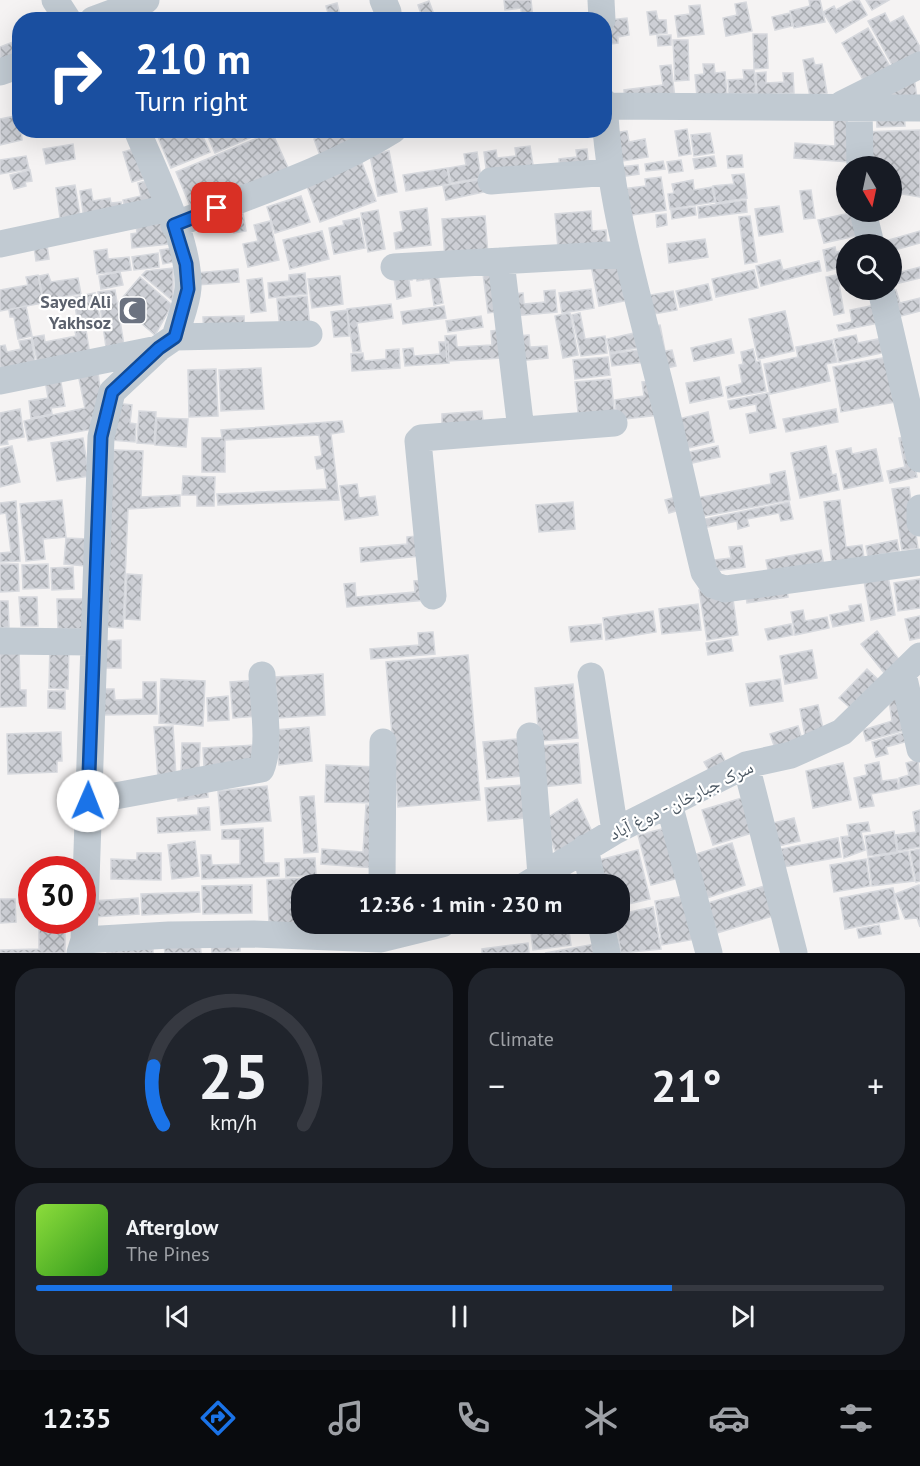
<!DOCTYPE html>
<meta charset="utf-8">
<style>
:root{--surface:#171b24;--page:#20242c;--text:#f1f3f6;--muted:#9ea1a6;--line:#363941;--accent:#1a73e8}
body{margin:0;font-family:"PT Sans","Noto Naskh Arabic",sans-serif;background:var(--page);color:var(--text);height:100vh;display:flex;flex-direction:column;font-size:22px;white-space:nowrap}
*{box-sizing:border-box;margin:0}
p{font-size:20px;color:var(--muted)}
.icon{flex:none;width:33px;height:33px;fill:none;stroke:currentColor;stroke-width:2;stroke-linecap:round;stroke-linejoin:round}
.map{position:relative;height:953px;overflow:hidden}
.details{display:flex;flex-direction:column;gap:15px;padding:15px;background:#0d0f14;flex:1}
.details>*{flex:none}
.top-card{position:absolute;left:12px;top:12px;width:600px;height:126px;border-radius:24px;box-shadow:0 6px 24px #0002;background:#1a4fa0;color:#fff;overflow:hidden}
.needle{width:39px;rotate:171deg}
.buttons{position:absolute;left:836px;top:156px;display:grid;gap:12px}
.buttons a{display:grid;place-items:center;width:66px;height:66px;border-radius:50%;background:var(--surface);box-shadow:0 6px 24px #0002;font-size:30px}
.speed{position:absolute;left:18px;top:856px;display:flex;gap:12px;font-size:30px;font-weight:700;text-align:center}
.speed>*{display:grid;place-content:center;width:78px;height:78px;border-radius:50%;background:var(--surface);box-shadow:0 6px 24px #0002;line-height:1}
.speed .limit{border:9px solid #d22;background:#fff;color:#111}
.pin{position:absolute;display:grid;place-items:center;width:51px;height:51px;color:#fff;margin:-26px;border-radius:12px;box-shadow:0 3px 9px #0006}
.me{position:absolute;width:66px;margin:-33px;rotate:1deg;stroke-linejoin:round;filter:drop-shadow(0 0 4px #0008)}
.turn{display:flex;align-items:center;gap:21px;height:126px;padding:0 24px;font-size:27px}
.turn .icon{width:78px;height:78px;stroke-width:2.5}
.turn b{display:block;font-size:42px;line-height:51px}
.big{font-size:45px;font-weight:800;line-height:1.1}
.details .widget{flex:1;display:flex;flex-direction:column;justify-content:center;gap:9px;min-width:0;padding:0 21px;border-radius:24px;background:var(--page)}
.details .dial{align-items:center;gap:0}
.dial svg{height:156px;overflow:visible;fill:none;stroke:var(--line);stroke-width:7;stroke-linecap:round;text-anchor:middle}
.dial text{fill:var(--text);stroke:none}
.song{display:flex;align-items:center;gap:18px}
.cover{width:72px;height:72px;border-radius:9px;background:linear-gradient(135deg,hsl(90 70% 55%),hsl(110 70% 35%))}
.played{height:6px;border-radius:3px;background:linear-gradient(90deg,var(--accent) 75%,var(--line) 75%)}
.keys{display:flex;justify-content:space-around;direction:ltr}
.heat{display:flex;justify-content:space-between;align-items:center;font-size:33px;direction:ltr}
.details .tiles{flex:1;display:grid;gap:15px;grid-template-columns:1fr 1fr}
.widget:last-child{grid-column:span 2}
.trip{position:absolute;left:291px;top:874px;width:339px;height:60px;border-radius:24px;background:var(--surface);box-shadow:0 6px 24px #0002;font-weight:800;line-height:60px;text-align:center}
.tab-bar{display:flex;height:96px;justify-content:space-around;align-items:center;background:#090b0e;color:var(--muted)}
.tab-bar .icon{width:42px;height:42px}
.tab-bar .active{color:var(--accent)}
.tab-bar b{font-size:27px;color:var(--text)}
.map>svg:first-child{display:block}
</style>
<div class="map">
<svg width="920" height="953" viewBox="0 0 920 953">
<defs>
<pattern id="building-cross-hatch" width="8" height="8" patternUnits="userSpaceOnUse" patternTransform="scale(1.5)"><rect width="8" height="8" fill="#cdcfd5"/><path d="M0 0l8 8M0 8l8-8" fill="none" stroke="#a8abb0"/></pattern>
</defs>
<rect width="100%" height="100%" fill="#f5f3f3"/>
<path fill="url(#building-cross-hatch)" stroke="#d7d9de" stroke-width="1.5" d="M504,0H531L533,20H522L521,8L505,10Z
M809,0H820L825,22L794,28L790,11L810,6Z
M854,0H859L867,15L836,33L823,12L834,6L836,10Z
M866,0H889L872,10Z
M429,1L436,20H423L418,5Z
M746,2L752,31L726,36L723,18L737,15L735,4Z
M337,3L341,20H330L326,6Z
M700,5L704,34L678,37L675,16L690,14L689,6Z
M656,11L658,20H666L667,33L650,35L647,12Z
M790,13L792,26L775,30L772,17Z
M885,13L890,23L903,16L920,47V56L895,70L868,21Z
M627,18L629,35L618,37V43L611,44L609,20Z
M868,28L892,70L866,85L842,43Z
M20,31V58L0,65V47L18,40L15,33Z
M753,34H767L768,68L754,69Z
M671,35V45L658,46L657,36Z
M673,40H688L689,80L675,81Z
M813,58L815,65L822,64L827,93L810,97L803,60Z
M703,64H714L715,73L725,72L727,94L697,97L695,75L704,74Z
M671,65L675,98L625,103L624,90L663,85L660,66Z
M743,70H754L756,93L729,94L728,80L744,79Z
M766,72V83L784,82L783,73H793L794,93L757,95L756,73Z
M914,77L917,98L867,93Z
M904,109L905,126L877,127L876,111Z
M20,115L22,140L0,145V119Z
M834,117H847L849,162L794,158L795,143L835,146Z
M687,129L691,154L679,156L675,131Z
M175,130H200L210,152L171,168L158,137Z
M205,130H268L215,153Z
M332,130H354L360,147L322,161L314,139Z
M920,130V197L891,192V166H865L862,132Z
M627,131L629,142L645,139L648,157L617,162L612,133Z
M272,132L290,172L193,213L176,172Z
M710,133L714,153L694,156L691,135Z
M73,144L75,159L46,164L43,149Z
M530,146L534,171L487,177L484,152L496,150L497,158L516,156L515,148Z
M137,148L146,178L132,182L123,152Z
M587,149L589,170L560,173L559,159L577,157L576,150Z
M389,151L397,192L378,196L370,155Z
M477,152L481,178L451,183L448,168L466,165L464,154Z
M742,155L743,167L728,168L727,156Z
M26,156L29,169L0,174V160Z
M714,156L716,166L695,169L693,159Z
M361,160L376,201L320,222L305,181Z
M681,160L683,171L669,173L667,162Z
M663,161L665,169L646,171L645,164Z
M638,165L639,174L620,177L619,167Z
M447,168L450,184L406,191L403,175Z
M30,170L32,181L25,182L26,186L14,189L10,175Z
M744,174L747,198L716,203L713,186L734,184L732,175Z
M661,177L666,210L626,216L622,189L646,186L645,179Z
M482,179L484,192L446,200L443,186Z
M150,180L156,206L126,213L123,200L141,196L138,183Z
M693,180L694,190L712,187L715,202L670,209L668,194L674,193L672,184Z
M75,185L80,215L60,218L56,188Z
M91,189L93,201L110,198L111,203L121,202L123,213L84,219L80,191Z
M811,190L815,218L804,219L800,191Z
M301,196L310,222L275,233L267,207Z
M746,200L747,212L699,218L698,207Z
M779,206L783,232L759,236L755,209Z
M695,207L696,215L672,219L671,210Z
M427,208L431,245L396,249L394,233L403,231L400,212Z
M378,210L385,249L368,252L361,213Z
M591,211L592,231L606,230L607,245L558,248L555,214Z
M854,212L864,234L824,243L818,220Z
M243,213L246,231L234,233L231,215Z
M165,214L169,244L132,248L131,234L137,233L135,218Z
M666,214L667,225L657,227L656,215Z
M485,216L488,255L445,258L442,219Z
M750,216L757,262L745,264L739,217Z
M359,218L365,248L334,254L329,228L344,225L343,221Z
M270,221L279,260L248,267L243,244L258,241L254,225Z
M322,231L329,259L290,269L283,240Z
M920,231V243L891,251V244H875Z
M46,238L49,259L36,261L33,240Z
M705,239L708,257L669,263L667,244Z
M835,247L836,252L846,250V266L827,271L823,250Z
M172,248L174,262L163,264L160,250Z
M107,249L108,259L129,257L131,270L97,274L94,251Z
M158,253L159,267L134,270L132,257Z
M621,260L629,300L599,306L591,265Z
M780,260L783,270L819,261L821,271L761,286L756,266Z
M495,264L502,311L488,313L482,266Z
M891,264L894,274L920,267V278L891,285Z
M173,268V301L142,275L146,271Z
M410,268L412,280H409L411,296L397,299L393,271Z
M437,268L443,303L434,305L430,279L417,281L415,271Z
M238,269L239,282L197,285V273Z
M754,270L758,288L716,297L712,279Z
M120,272L123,285L101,289L99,276Z
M305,273L307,294L269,298L268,283L289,281V275Z
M846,273V282L839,284L844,313L834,315L826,277Z
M48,274L51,282L78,278L81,294L43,300L39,276Z
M38,275L43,303L0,311V290L28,285L26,277Z
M340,276L343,304L312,308L308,279Z
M140,277L172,305L155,335L118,303Z
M262,278L266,311L251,313L247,280Z
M708,284L712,300L680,307L676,291Z
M591,289L594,308L562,313L559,293Z
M115,290L125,351L107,354L98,292Z
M555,290L557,312L514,316L512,294L523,293L524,304L545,302L544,291Z
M896,290L900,303L920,298V311L893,318L886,293Z
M673,291L677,310L643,316L639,297Z
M95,293L101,324L87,326L86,318L77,319L74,297Z
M307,296L310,329L280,331L277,299Z
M391,304L393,318L357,323L361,351L353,352L347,309Z
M881,304L884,322L839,331L837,325L852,322L850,310Z
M26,306L32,336L18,339L14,317H10L9,310Z
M444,306L446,318L403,324L401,312Z
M347,310L349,336L334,337L331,312Z
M785,311L794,351L758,359L749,319Z
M570,313L578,355L563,358L555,316Z
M580,313L585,339L605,336L607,353L581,356L572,315Z
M244,316L245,332L204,334L203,317Z
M481,316L483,327L448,332L446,321Z
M85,324L90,355L38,365L32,337L44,335L45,342L76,336L74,326Z
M660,325L665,351L672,350L676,366L659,370L649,327Z
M500,330L502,358L447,361L445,336L456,335L457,347L492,345L491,331Z
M639,332L642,347L610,353L607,339Z
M529,335L530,347L547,346L548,358L518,361L516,336Z
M856,335L858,343L888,337L891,351L839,362L834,339Z
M31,339L36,366L0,373V346L5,345L7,352L21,349L19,341Z
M731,339L734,353L694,361L691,348Z
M832,340L837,362L826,364L830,381L770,394L764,364L798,357L796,347Z
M439,342H448L449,363L405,366L403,349L413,348L414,356L440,354Z
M399,349L400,368L352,371L351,354L363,353L364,361L386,359V350Z
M645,349L646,362L612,366L610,354Z
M753,349L756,362L760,361L766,391L728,398L726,387L742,383L739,365L743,364L741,352Z
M608,357L610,375L575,379L573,360Z
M887,357L896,402L841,412L833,367Z
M97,365L101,396L96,417L91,418L93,429L28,441L24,421L85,408L77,369Z
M261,368L264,409L221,411L219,370Z
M216,369L218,416L189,417L188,370Z
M60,377L65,406L51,408L52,414L31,418L29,401L48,398L45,380Z
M719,377L723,396L690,403L686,383Z
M611,379L615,419L579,422L575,382Z
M655,381L659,415L617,420L615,400L644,396L642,382Z
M768,393L776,428L750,433L746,414L757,412L756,404L730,409L728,401Z
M115,403L132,405L130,423L136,424L135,442L111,440Z
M20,409L24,437L7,440L8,444L0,445V413Z
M836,409L838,422L786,432L783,419Z
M139,411L156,412L154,444L137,443Z
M482,411L483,421L442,425V414Z
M708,412L714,442L680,450L674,420Z
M157,418L188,419L186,447L155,445Z
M342,421L344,432L331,434L339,500L218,505L217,494L327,489L324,468L317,469L315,457L322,456L319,435L225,440V472H202V438H222L221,430Z
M908,436L917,477L890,483L887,471L905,467L899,438Z
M83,438L89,476L57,481L51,443Z
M12,446L20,482L0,487V449Z
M718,446L720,457L683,465L680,454Z
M826,446L832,475L836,474L839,490L800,498L791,453Z
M851,448L852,454L876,449L883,481L844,489L836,451Z
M113,450L143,451L141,497L180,495V506L128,509L123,628L107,627Z
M785,471L790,500L700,517L696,498L771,484L770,474Z
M183,476L215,477L214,506H197V495H182Z
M357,484L359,498L375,496L378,515L345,520L340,486Z
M909,487L918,548L902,550L892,489Z
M680,496L683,509L669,513L665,500Z
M62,500L66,537L43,539L45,559L26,561L20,504Z
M840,500L846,547L862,545L864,558L832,563L824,502Z
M16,501L20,561L0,562V553L11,552L6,513L0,514V503Z
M573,502L575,529L539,532L536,505Z
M789,502L793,519L781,521L779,513L747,519L749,526L738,529L737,521L702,528L700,520Z
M419,536L420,556L361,562L360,548L407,544V537Z
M66,538L88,539L85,566L64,564Z
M897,540L899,551L868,557L866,546Z
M742,546L745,567L707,572L706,561L731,558L729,547Z
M821,550L824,565L769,575L766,560Z
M0,564H18L19,591L0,592Z
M48,564L49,588L23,589L22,565Z
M73,567L74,589L52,590L51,568Z
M127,574L142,575L140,620L125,619Z
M888,576L895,615L871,620L864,581Z
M920,579V608L898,611L894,583Z
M425,580L427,600L347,607L344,584L355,583L356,597L415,592L414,581Z
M786,583L788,597L747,603L745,589Z
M716,587L732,592L738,635L707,640L699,590Z
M19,597H37L38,626H21Z
M57,599H87V629H58Z
M0,601H8L9,627L0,628Z
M698,604L701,630L662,634L659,609Z
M861,604L864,621L833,627L830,615L850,611L849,606Z
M803,610L805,621L827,617L829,628L795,635L791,612Z
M653,611L656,632L606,640L603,618Z
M920,616V638L910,640L905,619Z
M601,624L602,639L571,642L569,627Z
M791,624L793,635L768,640L765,629Z
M877,631L901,662L885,674L861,644Z
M433,632L435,654L371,659L370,649L419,645L418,633Z
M731,639L733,651L708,655L706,643Z
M121,640V668H103V641Z
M50,644H69L68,689L49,688Z
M19,649L20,690H26V706L0,707V650Z
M812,650L817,678L785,684L780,656Z
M468,655L480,800L398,807L386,662Z
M867,669L882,683L855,712L839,698Z
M323,674L325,715L278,718L275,677Z
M161,679L205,681L203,726L159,723Z
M780,679L783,701L750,706L746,684Z
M258,680L261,716L233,718L230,682Z
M143,682H156L157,714L101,715V689H114L115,700L143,699Z
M573,684L578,738L539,741L535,688Z
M898,687L909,729L866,741L863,730L892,721L888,694Z
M48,691H65V709L48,708Z
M228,696L229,720L208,721L207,698Z
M818,705L825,738L806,741L800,709Z
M173,726L176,777L158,778L154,727Z
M798,726L804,746L777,754L770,734Z
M309,727L312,761L279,765L275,730Z
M909,731L912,740L886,747L888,754L876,757L872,742Z
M61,732L62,761H57V772L8,774L7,734Z
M518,739L522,776L487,779L483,742Z
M182,743H200L199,772H181Z
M578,743L581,783L542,787L539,746Z
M257,745L258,765L204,767L203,748Z
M721,753L728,767L712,776L704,762Z
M918,760L920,784L900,788L899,778L909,775L906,763Z
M879,762L882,781L897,779L899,789L871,794L874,806L860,808L854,778L867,775L865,765Z
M843,763L851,800L813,808L806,771Z
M326,765L378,767L377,803L325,802Z
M522,785L525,818L488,821L485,788Z
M207,786L208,797L178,801L176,790Z
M267,786L271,821L221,825L218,791Z
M314,796L318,852L304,853L300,797Z
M742,798L752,833L713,845L702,810Z
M577,799L594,836L557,856L544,820Z
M366,805L379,806L375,868L321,864L322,849L363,852Z
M209,807L210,830L158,833L157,818L198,815V808Z
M920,810V847L898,851L896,835L916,832L913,812Z
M794,818L800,841L774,847L769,824Z
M868,822L870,831L861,832L865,850L844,858L841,837L849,836L847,825Z
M674,826L687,876L651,885L638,835Z
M263,828L264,863H279V876L202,879L201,855H211L212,865L240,864V839H222V830Z
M894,831L897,852L868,856L865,836Z
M838,838L841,857L784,867L781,849Z
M195,841L199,876L172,879L168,845Z
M732,843L745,885L707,898L693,855Z
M920,849V881L916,882L910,851Z
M638,850L650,899L620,906V885H605L599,860Z
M908,851L914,881L872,886L868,858Z
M137,853H161V880L111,879V859L137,860Z
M315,858L316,875L286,877L285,859Z
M866,859L870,886L834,892L830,865Z
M47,862L64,863V870H47Z
M308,878L309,885H302V922L269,924L267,880Z
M252,885V913L203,914L202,886Z
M767,885L776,915L717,933L708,903Z
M919,885L920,887V927L917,918L905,919L895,894Z
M893,888L899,919L845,929L840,898Z
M199,892L200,912L142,915L141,894Z
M689,895L696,939L662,945L655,901Z
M138,898L139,914L93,917L92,901Z
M0,899H15L16,922L0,923Z
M653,907L661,949L621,953L616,924H620V914Z
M39,921H65V953H0V950L39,949Z
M530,924H568L571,945L533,950Z
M879,925L881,934L859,938L857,929Z
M240,939V951L212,953L211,940Z
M200,942L201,953H165L164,946Z
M528,943L529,953H482V949Z
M595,944L597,953H545Z
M153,946V953H107V951Z"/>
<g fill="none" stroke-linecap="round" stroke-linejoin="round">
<path stroke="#c1cad2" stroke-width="27" d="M55,0L68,20
M383,0L388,12
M601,0L602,20
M93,20L146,0
M0,72L20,65
M604,102C609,202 637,293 661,389C676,450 689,511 704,572L713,585L725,589L920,562
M842,104L920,65
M604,106L920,108
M859,106L860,166
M491,181L611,172
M863,212L871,244
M174,225C247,196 326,172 393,130
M0,244L169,208
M501,261L521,430
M394,267L625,254
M881,290L920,459
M175,337L309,334
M0,381L158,349
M920,508V523
M433,596L418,441L421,438L614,423
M0,641L92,642
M903,674L920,749
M591,676L615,831
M530,736L541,875
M746,765L794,953
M88,801L261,769C271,746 263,700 262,675
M669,804L709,953
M585,848L593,885
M382,885L383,742
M526,885L615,831L746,765L791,755L842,732L920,656
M601,924L607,953
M84,940L169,935L253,934L381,939L442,924
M80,953L84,940L101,437L112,392L159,348L175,337C179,322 187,304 188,288C190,242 155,174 137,130"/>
</g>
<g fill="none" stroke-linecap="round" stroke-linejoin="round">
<defs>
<path id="route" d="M88,801L101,437L112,392L159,348L175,337L188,289L186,264L174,225L217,208"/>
</defs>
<use href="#route" stroke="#114b97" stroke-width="15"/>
<use href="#route" stroke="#1a73e8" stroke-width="10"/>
</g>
<defs>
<symbol id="mosque-square" viewBox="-11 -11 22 22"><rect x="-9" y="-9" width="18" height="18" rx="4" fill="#6b7280" stroke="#fff"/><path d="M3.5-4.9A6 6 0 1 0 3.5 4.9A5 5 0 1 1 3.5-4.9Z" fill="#fff"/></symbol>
</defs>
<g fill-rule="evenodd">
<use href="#mosque-square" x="116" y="294" width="33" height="33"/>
</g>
<g text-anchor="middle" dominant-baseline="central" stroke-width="4.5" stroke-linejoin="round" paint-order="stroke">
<g font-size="18" font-weight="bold" fill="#5b616d" stroke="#fff" text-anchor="end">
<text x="111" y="301">Sayed Ali<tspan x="111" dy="21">Yakhsoz</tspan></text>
</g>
<g font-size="18" fill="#4a5661" stroke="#fff">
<text transform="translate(681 800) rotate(-26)">سرک جبارخان - دوغ آباد</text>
</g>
</g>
</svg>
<div class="buttons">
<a><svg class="needle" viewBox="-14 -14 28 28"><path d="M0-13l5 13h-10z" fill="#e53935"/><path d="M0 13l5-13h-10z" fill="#9ea1a6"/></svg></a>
<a><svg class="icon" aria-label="search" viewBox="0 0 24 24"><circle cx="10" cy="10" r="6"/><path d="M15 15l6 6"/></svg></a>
</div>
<div class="speed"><div class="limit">30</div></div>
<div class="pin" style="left:217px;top:208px;background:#d93025"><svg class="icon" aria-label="arrive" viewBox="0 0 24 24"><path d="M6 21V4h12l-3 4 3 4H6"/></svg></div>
<svg class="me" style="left:88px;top:801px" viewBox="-20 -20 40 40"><circle r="19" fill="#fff"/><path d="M0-13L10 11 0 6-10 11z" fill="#1a73e8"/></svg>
<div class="trip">12:36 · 1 min · 230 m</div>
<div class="top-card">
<div class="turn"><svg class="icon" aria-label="right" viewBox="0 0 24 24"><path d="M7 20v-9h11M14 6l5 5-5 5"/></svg><div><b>210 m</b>Turn right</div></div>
</div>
</div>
<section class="details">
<div class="tiles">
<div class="widget dial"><svg viewBox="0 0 100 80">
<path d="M14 69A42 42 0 1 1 86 69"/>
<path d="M14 69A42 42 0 0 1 9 39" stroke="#1a73e8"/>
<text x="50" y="56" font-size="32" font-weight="700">25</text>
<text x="50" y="72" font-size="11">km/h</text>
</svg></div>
<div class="widget"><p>Climate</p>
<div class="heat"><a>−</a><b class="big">21°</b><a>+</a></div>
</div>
<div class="widget">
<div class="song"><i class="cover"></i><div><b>Afterglow</b><p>The Pines</p></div></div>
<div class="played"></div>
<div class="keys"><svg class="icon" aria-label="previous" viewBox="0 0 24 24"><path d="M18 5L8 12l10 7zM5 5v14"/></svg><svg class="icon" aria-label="pause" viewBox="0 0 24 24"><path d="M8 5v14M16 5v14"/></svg><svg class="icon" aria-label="next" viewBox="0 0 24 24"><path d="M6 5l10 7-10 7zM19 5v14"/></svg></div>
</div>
</div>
</section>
<nav class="tab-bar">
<b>12:35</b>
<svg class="icon active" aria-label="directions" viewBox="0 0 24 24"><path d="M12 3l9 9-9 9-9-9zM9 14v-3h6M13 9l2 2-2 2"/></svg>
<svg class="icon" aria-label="music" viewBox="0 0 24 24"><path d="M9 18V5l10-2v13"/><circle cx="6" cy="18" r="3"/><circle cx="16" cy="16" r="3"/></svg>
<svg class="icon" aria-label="phone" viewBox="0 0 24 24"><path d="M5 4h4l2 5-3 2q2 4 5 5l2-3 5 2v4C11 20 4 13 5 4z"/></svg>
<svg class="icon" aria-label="climate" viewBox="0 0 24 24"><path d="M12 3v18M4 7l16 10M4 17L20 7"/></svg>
<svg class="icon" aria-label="car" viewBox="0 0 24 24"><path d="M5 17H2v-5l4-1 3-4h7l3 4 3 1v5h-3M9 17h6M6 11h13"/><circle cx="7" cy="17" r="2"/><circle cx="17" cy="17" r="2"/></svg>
<svg class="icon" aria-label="filters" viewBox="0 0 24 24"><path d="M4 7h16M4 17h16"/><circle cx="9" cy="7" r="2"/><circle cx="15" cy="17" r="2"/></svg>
</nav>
